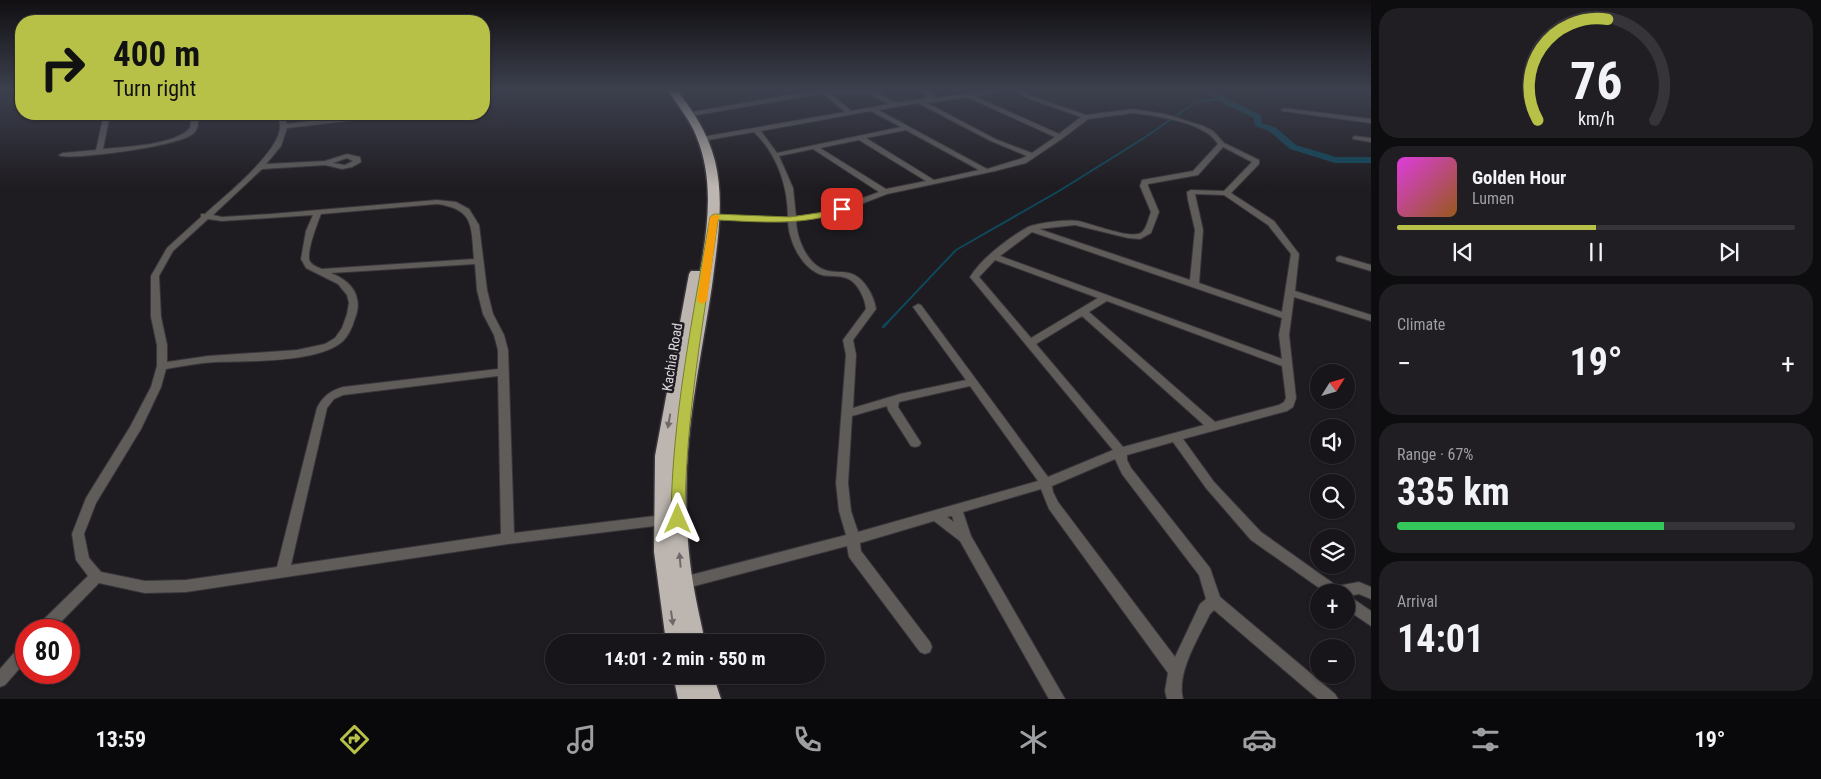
<!DOCTYPE html>
<meta charset="utf-8">
<style>
:root{--surface:#171519;--page:#201e22;--text:#f1f3f6;--muted:#9e9fa2;--line:#363438;--accent:#b7c148}
body{margin:0;font-family:"Roboto Condensed",sans-serif;background:var(--page);color:var(--text);height:100vh;display:flex;flex-direction:column;font-size:19px;white-space:nowrap}
*{box-sizing:border-box;margin:0}
p{font-size:16px;color:var(--muted)}
.icon{flex:none;width:28px;height:28px;fill:none;stroke:currentColor;stroke-width:2;stroke-linecap:round;stroke-linejoin:round}
.map{position:relative;flex:1;overflow:hidden}
.side{display:flex;flex-direction:column;gap:8px;padding:8px;background:#0d0c0e;width:450px}
.side>*{flex:none}
.top-card{position:absolute;left:15px;top:15px;width:475px;height:105px;border-radius:20px;box-shadow:0 1px 4px #0004,0 0 0 1px var(--line);background:#b7c148;color:#111;overflow:hidden}
.needle{width:32px;rotate:53deg}
.fabs{position:absolute;left:1310px;top:364px;display:grid;gap:10px}
.fabs a{display:grid;place-items:center;width:45px;height:45px;border-radius:50%;background:var(--surface);box-shadow:0 1px 4px #0004,0 0 0 1px var(--line);font-size:25px}
.speed{position:absolute;left:15px;top:619px;display:flex;gap:10px;font-size:25px;font-weight:700;text-align:center}
.speed>*{display:grid;place-content:center;width:65px;height:65px;border-radius:50%;background:var(--surface);box-shadow:0 1px 4px #0004,0 0 0 1px var(--line);line-height:1}
.speed .limit{border:8px solid #d22;background:#fff;color:#111}
.pin{position:absolute;display:grid;place-items:center;width:42px;height:42px;color:#fff;margin:-21px;border-radius:10px;box-shadow:0 2px 8px #0006}
.me{position:absolute;width:55px;margin:-28px;rotate:0deg;stroke-linejoin:round;filter:drop-shadow(0 0 4px #0008)}
.turn{display:flex;align-items:center;gap:18px;height:105px;padding:0 15px;font-size:22px}
.turn .icon{width:65px;height:65px;stroke-width:2.5}
.turn b{display:block;font-size:35px;line-height:42px}
.big{font-size:38px;font-weight:700;line-height:1.1}
.side .widget{flex:1;display:flex;flex-direction:column;justify-content:center;gap:8px;min-width:0;padding:0 18px;border-radius:20px;background:var(--page)}
.side .dial{align-items:center;gap:0}
.dial svg{height:130px;overflow:visible;fill:none;stroke:var(--line);stroke-width:7;stroke-linecap:round;text-anchor:middle}
.dial text{fill:var(--text);stroke:none}
.song{display:flex;align-items:center;gap:15px}
.cover{width:60px;height:60px;border-radius:8px;background:linear-gradient(135deg,hsl(300 70% 55%),hsl(30 70% 35%))}
.played{height:5px;border-radius:2px;background:linear-gradient(90deg,var(--accent) 50%,var(--line) 50%)}
.keys{display:flex;justify-content:space-around;direction:ltr}
.heat{display:flex;justify-content:space-between;align-items:center;font-size:28px;direction:ltr}
.charge{height:8px;border-radius:4px;background:linear-gradient(90deg,#34c759 67%,var(--line) 0)}
.trip{position:absolute;left:545px;top:634px;width:280px;height:50px;border-radius:25px;background:var(--surface);box-shadow:0 1px 4px #0004,0 0 0 1px var(--line);font-weight:700;line-height:50px;text-align:center}
.menu{display:flex;height:80px;justify-content:space-around;align-items:center;background:#09080a;color:var(--muted)}
.menu .icon{width:35px;height:35px}
.menu .on{color:var(--accent)}
.menu b{font-size:22px;color:var(--text)}
main{display:flex;flex:1;min-height:0}
.map>svg:first-child{display:block}
</style>
<main>
<div class="map">
<svg width="1371" height="699" viewBox="0 0 1371 699">
<rect width="100%" height="100%" fill="#1f1c21"/>
<g fill="none" stroke-linecap="round" stroke-linejoin="round">
<path stroke="#0e485b" stroke-width="2" d="M886,324L956,250L1059,191L1144,138L1196,102L1221,99"/>
<path stroke="#0e485b" stroke-width="2.5" d="M883,327L887,323"/>
<path fill="#0e485b" fill-rule="evenodd" d="M1203,89H1212L1224,97L1261,115L1262,123L1275,127L1296,145L1336,157H1371V163H1335L1290,149L1269,131L1255,126L1254,118L1218,101Z"/>
<defs>
<path id="minor" d="M881,89H894L893,90L877,93L896,103L923,99L928,96L919,89H926L935,95V97L931,99L995,89H1008L1005,91L974,96L1059,134L1081,117L1027,98L1011,89H1018L1031,96L1086,115L1133,109L1165,114L1203,126L1213,131L1224,143L1259,160V164L1231,193L1274,221L1299,254L1295,291L1371,315V321L1294,297L1289,335L1296,398L1293,407L1287,411L1183,439L1214,482L1261,532L1337,586L1359,582L1371,587V599L1359,594L1349,596L1371,611V626L1346,609V592H1325L1251,540L1206,488L1173,442L1127,455V460L1131,468L1210,568L1220,597L1335,694L1338,699H1318L1214,610L1210,614C1199,637 1176,673 1183,699H1167L1165,691L1168,673L1049,509L1041,489L963,512L971,536L1065,699H1049L960,541L934,521L860,543L861,551L930,642L932,647L930,652L925,654L920,652L849,557L847,546L683,589L678,587L676,583L678,579L683,577L846,535L839,511L836,483L846,355L843,340L866,309C865,298 857,281 846,278C838,275 830,277 822,275C802,269 789,242 788,222L711,219V215H714L788,218C788,186 777,154 754,132L702,141L699,139L702,137L845,112L824,94H819L691,116L688,114L691,112L819,90H871ZM832,94H869L889,104L851,111ZM967,97L1055,137L1032,153L995,139L927,103ZM918,103L991,141L1027,156L1020,159L987,169L878,110ZM871,111L901,127L777,153L761,131ZM1133,113C1156,116 1187,120 1207,133C1211,135 1215,140 1218,144L1193,171L1142,180L1140,186L1151,212C1148,219 1146,233 1138,234C1125,237 1092,224 1078,221C1068,219 1037,223 1028,227C1008,238 982,258 970,277L1113,450L1048,477L921,305L918,304L913,307L966,380L900,394L853,408L856,355L853,340L876,309C874,295 863,276 849,273C841,271 833,273 825,270C807,264 797,239 796,221L830,216L887,194L995,171L1026,163L1063,138L1088,119ZM906,130L979,170L934,180L866,138ZM859,140L926,181L886,189L820,148ZM1223,147L1252,162L1224,191L1191,190L1187,192L1188,200L1195,230L1190,280L1039,229L1075,225L1128,238L1140,239L1151,233L1159,212L1148,186V184L1198,175ZM813,149L879,192L825,212L796,217L793,188L779,156ZM1195,194L1224,195L1268,225L1291,254L1282,312L1199,283L1203,230ZM1032,232L1282,318L1279,335L1282,359L1000,256ZM995,260L1098,298L1031,338L979,277ZM1107,301L1282,366L1286,398L1284,402L1279,405L1215,422L1089,312ZM1082,316L1204,425L1123,447L1036,344ZM970,386L1038,481L858,532L851,511L848,483L852,416L887,406L888,410L911,446L915,447L919,446L921,443L898,407L899,402ZM1115,459L1122,474L1199,575L1206,599L1200,604L1175,657L1058,502L1053,492L1052,486ZM952,516L954,522L947,517Z
M1284,108L1371,119V123L1282,111L1281,110Z
M104,114H110L103,149C124,147 176,145 190,128L192,114H198C198,120 199,128 194,133C181,146 80,159 61,156L59,155L63,153L96,150Z
M277,114H283L287,124L367,114L354,120L287,128L281,146L266,164L325,161L347,154L360,157L361,162L352,167L342,169L325,165L262,169L213,215L222,217L271,214L437,200L456,202L469,209L479,225L487,290L493,314L504,335L508,350L514,533L663,515L667,516L669,520L667,524L663,525L508,544L186,592L145,593L99,583L53,630H36L38,625L88,576L76,560L72,534L86,498L130,427L151,387L157,366V345L151,317V276L167,248L201,217V214H205C223,197 282,151 280,125C280,122 278,117 277,114ZM347,158L353,161L345,165L333,163ZM437,204C475,209 471,227 474,259L322,269C317,267 310,265 309,259C308,248 317,224 321,214ZM313,215L306,231L301,259L306,268L338,284L347,295L349,303L347,314L342,328L335,338L325,344L297,350L208,356L167,362V345L161,317L159,276L173,251L208,219L222,221ZM475,264L477,290L483,314L494,335L498,350V369L343,387C330,391 323,396 317,408L277,567L186,580L145,581L101,572L89,558L84,534L96,503L141,429L161,387L166,369C183,366 199,363 216,362C248,361 319,363 343,341C348,336 352,328 354,321C357,314 359,306 357,299C355,286 343,278 331,273ZM498,376L501,534L291,565L327,408L334,399L343,395Z
M1355,136L1371,138V142L1353,139V137Z
M1340,256L1371,265V271L1337,261L1336,259L1337,257Z
M26,643V661L5,685L0,687V669L21,645Z"/>
<path id="highway" d="M667,89H676C693,111 708,133 715,161C725,202 717,245 712,286C703,346 690,405 687,466C685,509 687,552 695,594C698,610 702,627 705,642H666L654,552L655,456L689,274L691,271H700C708,227 714,180 697,138C690,119 677,105 667,89Z
M673,675H713L721,699H678Z"/>
</defs>
<use href="#minor" stroke="#39363b" stroke-width="2"/>
<use href="#highway" stroke="#39363b" stroke-width="3"/>
<use href="#minor" fill="#5f5c5a" fill-rule="evenodd"/>
<use href="#highway" fill="#bdb6b0" fill-rule="evenodd"/>
</g>
<defs><path id="oneway-solid" d="M-6-.8H1V-3.2L6.5 0L1 3.2V.8H-6Z" transform="scale(1.25)"/></defs>
<g fill="#6e6968">
<use href="#oneway-solid" transform="translate(669 421) rotate(100)"/>
<use href="#oneway-solid" transform="translate(680 560) rotate(-95)"/>
<use href="#oneway-solid" transform="translate(672 618) rotate(82)"/>
</g>
<linearGradient id="sky" x2="0" y2="1"><stop stop-color="#110f12"/><stop offset="0.48" stop-color="#3c404e"/><stop offset="1" stop-color="#3c404e" stop-opacity="0"/></linearGradient>
<rect width="1371" height="187" fill="url(#sky)"/>
<path fill="#b7c148" stroke="#777d2f" d="M842,206L846,209L845,211C804,226 761,222 718,220C704,319 685,418 685,519L683,523L678,525L673,523L671,519C672,417 693,317 710,217L714,214L790,217L825,212Z"/>
<path fill="#f59e0b" d="M716,214L720,217L718,219L707,301L702,304L697,301L710,217Z"/>
<g text-anchor="middle" dominant-baseline="central" stroke-width="5" stroke-linejoin="round" paint-order="stroke">
<g font-size="14" fill="#dbd9dd" stroke="#1f1c21">
<text transform="translate(672 357) rotate(-81)">Kachia Road</text>
</g>
</g>
</svg>
<div class="fabs">
<a><svg class="needle" viewBox="-14 -14 28 28"><path d="M0-13l5 13h-10z" fill="#e53935"/><path d="M0 13l5-13h-10z" fill="#9e9fa2"/></svg></a>
<a><svg class="icon" aria-label="sound" viewBox="0 0 24 24"><path d="M4 9h4l5-4v14l-5-4H4zM17 9q2 3 0 6"/></svg></a>
<a><svg class="icon" aria-label="search" viewBox="0 0 24 24"><circle cx="10" cy="10" r="6"/><path d="M15 15l6 6"/></svg></a>
<a><svg class="icon" aria-label="layers" viewBox="0 0 24 24"><path d="M12 4l9 5-9 5-9-5zM3 14l9 5 9-5"/></svg></a>
<a>+</a>
<a>−</a>
</div>
<div class="speed"><div class="limit">80</div></div>
<div class="pin" style="left:842px;top:209px;background:#d93025"><svg class="icon" aria-label="arrive" viewBox="0 0 24 24"><path d="M6 21V4h12l-3 4 3 4H6"/></svg></div>
<svg class="me" style="left:678px;top:519px" viewBox="-20 -20 40 40"><path d="M0-17L14 15 0 8-14 15z" fill="#b7c148" stroke="#fff" stroke-width="4"/></svg>
<div class="trip">14:01 · 2 min · 550 m</div>
<div class="top-card">
<div class="turn"><svg class="icon" aria-label="right" viewBox="0 0 24 24"><path d="M7 20v-9h11M14 6l5 5-5 5"/></svg><div><b>400 m</b>Turn right</div></div>
</div>
</div>
<section class="side">
<div class="widget dial"><svg viewBox="0 0 100 80">
<path d="M14 69A42 42 0 1 1 86 69"/>
<path d="M14 69A42 42 0 0 1 57 7" stroke="#b7c148"/>
<text x="50" y="56" font-size="32" font-weight="700">76</text>
<text x="50" y="72" font-size="11">km/h</text>
</svg></div>
<div class="widget">
<div class="song"><i class="cover"></i><div><b>Golden Hour</b><p>Lumen</p></div></div>
<div class="played"></div>
<div class="keys"><svg class="icon" aria-label="previous" viewBox="0 0 24 24"><path d="M18 5L8 12l10 7zM5 5v14"/></svg><svg class="icon" aria-label="pause" viewBox="0 0 24 24"><path d="M8 5v14M16 5v14"/></svg><svg class="icon" aria-label="next" viewBox="0 0 24 24"><path d="M6 5l10 7-10 7zM19 5v14"/></svg></div>
</div>
<div class="widget"><p>Climate</p>
<div class="heat"><a>−</a><b class="big">19°</b><a>+</a></div>
</div>
<div class="widget"><p>Range · 67%</p><b class="big">335 km</b><div class="charge"></div></div>
<div class="widget"><p>Arrival</p><b class="big">14:01</b></div>
</section>
</main>
<nav class="menu">
<b>13:59</b>
<svg class="icon on" aria-label="directions" viewBox="0 0 24 24"><path d="M12 3l9 9-9 9-9-9zM9 14v-3h6M13 9l2 2-2 2"/></svg>
<svg class="icon" aria-label="music" viewBox="0 0 24 24"><path d="M9 18V5l10-2v13"/><circle cx="6" cy="18" r="3"/><circle cx="16" cy="16" r="3"/></svg>
<svg class="icon" aria-label="phone" viewBox="0 0 24 24"><path d="M5 4h4l2 5-3 2q2 4 5 5l2-3 5 2v4C11 20 4 13 5 4z"/></svg>
<svg class="icon" aria-label="climate" viewBox="0 0 24 24"><path d="M12 3v18M4 7l16 10M4 17L20 7"/></svg>
<svg class="icon" aria-label="car" viewBox="0 0 24 24"><path d="M5 17H2v-5l4-1 3-4h7l3 4 3 1v5h-3M9 17h6M6 11h13"/><circle cx="7" cy="17" r="2"/><circle cx="17" cy="17" r="2"/></svg>
<svg class="icon" aria-label="filters" viewBox="0 0 24 24"><path d="M4 7h16M4 17h16"/><circle cx="9" cy="7" r="2"/><circle cx="15" cy="17" r="2"/></svg>
<b>19°</b>
</nav>
